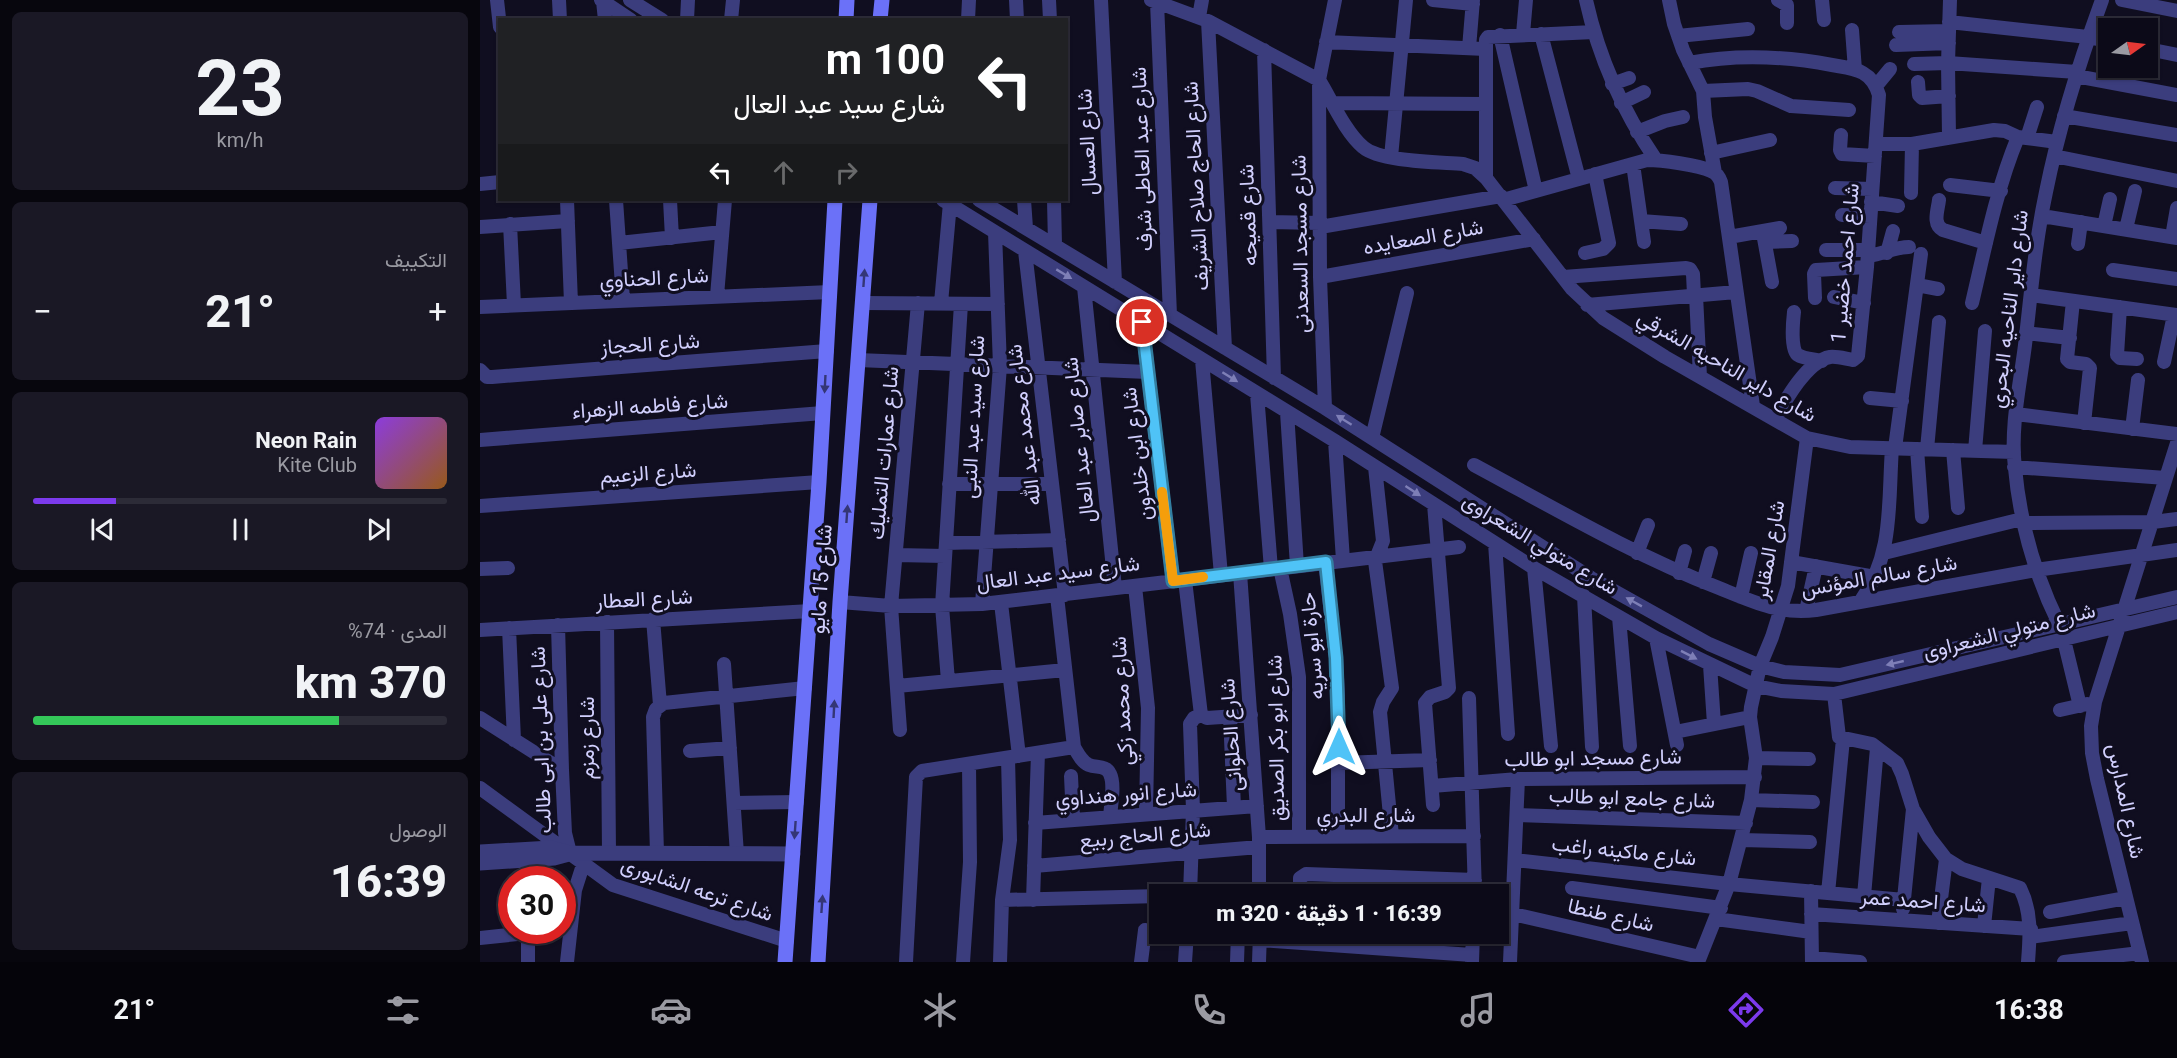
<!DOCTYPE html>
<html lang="ar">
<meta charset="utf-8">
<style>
:root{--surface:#0c0a18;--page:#1a1825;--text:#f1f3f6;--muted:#9a9aa2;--line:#2c2b37;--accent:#7c3aed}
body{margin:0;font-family:Roboto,Vazirmatn,sans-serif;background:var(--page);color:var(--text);direction:rtl;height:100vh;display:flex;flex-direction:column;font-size:22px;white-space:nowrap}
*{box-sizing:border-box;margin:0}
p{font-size:20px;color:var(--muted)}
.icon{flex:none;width:33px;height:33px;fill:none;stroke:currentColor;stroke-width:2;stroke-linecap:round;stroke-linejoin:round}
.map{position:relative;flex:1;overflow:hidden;direction:ltr}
.side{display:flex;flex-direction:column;gap:12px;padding:12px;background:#07060d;width:480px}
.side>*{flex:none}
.hud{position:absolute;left:18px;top:18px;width:570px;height:183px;border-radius:0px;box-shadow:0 2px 4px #0004,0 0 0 2px var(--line);direction:rtl;background:#202124;color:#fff;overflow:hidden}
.needle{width:39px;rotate:76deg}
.tools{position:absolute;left:1618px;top:18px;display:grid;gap:12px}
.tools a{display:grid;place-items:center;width:60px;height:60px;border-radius:0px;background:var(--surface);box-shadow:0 2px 4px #0004,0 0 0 2px var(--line);font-size:30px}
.speed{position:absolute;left:18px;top:866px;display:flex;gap:12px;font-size:30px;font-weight:700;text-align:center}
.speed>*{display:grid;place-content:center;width:78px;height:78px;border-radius:50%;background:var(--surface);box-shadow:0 2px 4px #0004,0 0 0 2px var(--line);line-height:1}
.speed .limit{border:9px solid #d22;background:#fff;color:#111}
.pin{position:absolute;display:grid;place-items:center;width:51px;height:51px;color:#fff;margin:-26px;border:3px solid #fff;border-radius:50%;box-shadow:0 2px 6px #0007}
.me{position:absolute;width:66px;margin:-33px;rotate:0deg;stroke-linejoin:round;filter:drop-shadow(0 0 4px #0008)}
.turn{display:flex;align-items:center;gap:21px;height:126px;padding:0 24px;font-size:27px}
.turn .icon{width:78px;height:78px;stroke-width:2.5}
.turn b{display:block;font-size:42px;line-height:51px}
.lanes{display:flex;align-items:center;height:57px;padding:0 24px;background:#0003;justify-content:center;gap:30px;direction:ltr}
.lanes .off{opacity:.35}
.big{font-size:45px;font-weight:800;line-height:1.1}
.side .widget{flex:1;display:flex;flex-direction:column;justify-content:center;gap:9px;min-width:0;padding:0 21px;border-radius:9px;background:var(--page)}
.side .dial{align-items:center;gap:0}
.dial b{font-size:78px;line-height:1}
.song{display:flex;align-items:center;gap:18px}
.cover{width:72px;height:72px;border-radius:9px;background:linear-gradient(135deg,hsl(270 70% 55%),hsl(30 70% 35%))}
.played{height:6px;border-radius:3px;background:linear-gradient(90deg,var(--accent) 20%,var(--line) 20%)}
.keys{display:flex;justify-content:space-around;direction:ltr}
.heat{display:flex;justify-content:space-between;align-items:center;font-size:33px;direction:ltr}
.charge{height:9px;border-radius:4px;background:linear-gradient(90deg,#34c759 74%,var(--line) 0)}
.trip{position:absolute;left:669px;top:884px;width:360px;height:60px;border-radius:0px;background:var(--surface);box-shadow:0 2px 4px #0004,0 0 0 2px var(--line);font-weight:800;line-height:60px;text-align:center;direction:rtl}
.menu{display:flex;height:96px;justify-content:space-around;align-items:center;background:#05040a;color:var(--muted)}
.menu .icon{width:42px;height:42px}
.menu .active{color:var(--accent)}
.menu b{font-size:27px;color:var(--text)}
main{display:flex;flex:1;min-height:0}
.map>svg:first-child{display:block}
</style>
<main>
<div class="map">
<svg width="1697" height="962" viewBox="0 0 1697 962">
<rect width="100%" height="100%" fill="#100e20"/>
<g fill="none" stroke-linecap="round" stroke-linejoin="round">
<path stroke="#3b3d7d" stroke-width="14" d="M17,0L20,27
M79,0L80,20
M121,0L151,20
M150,0L182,20
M536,0L537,20
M569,0L570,20
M621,0L635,282
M671,0L728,21L839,80
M953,0L993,4
M1106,0C1119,59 1142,110 1176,160
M1189,0L1194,24L1203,50L1223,91L1225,117L1235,173
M1298,0L1307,5V23
M1342,0L1344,20
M1642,0L1697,11
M123,1L125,20
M677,2L690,315
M719,17L722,0
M207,20L208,0
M251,20L253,0
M488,20L489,0
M728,21L745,348
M1469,22L1608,37L1629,41
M1372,30L1375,70
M1419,32L1469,31
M1043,34L1046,0
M1061,34L1099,179
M1020,35L1056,191
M1198,36L1268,29
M846,42L1006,49
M1416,45L1469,43
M989,48L993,0
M1668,49L1697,55
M784,50L794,378
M1209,63C1257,54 1304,56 1352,65C1362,67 1374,68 1383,73C1392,78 1396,85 1399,95L1387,267L1378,356L1373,360C1366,359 1357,356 1350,357C1327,361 1305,401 1295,419
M1434,64L1468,63L1597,72
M1596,76L1697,95
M839,80C851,99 865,132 883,147C900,162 959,162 983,164L995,168L1006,178L1092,289L1123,318L1185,357L1327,438L1370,447L1534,452
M1438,82L1439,95L1442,98L1469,96
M1132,84L1149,78
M1396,86L1410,69
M1223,91L1268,89L1277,91L1311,106L1369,110
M853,103L1006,104
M1141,103L1164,92
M1584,116L1697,135
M1157,132L1185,121L1203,117
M1361,135L1360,150L1362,154L1395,156
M1469,137L1468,63L1470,0
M1547,138L1557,107
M1396,144H1432L1514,130L1525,131L1538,137L1577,142
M1231,153L1290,140
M1574,156L1697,181
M911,157L926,0
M1153,164L1164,242
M1006,178V40L1008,37L1114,32
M0,184L20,182
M1470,185L1521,191
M1355,188L1392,189
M1431,193L1432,144
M87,200L91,303
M136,200L143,300
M190,200L192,238
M463,200L855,441L1054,568L1176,638L1276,686L1301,691L1354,694L1697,612
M499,200L845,408L1111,578L1229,644L1280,666L1304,672L1360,675L1697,597
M544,200L546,228
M574,200L575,245
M1023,200L1167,160C1181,160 1219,165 1231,171C1237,173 1239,177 1241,182L1273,406
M1459,200C1458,210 1452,224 1463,230L1506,243
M1391,202L1418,206
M1362,215L1390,216
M1562,216L1697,238
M1161,221L1201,224
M790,222L840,223
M30,224L34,305
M1624,226L1630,199
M0,227L88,221
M840,227L1021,196
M1646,229L1655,191
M1283,233L1292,282
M1249,237L1300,228
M1692,237L1697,208
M1285,242L1312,241
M139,243L242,232
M1598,244L1601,222
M1346,250H1388
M545,251L585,595
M1105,253L1123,249L1129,243L1115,174
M1407,253L1413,231
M1388,256C1404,254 1414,247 1429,247
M1633,270L1697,279
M840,277L1054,239
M1083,277L1206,268L1210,269L1213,274L1214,295
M1437,285L1458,289
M604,287L635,588
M1216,295L1220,377
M1551,295L1697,315
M237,296L245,200
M1354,297L1384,303
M1335,298L1334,274L1336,270L1387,267
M1593,301L1587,359L1590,362L1606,364L1610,368L1604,423
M383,303L518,304
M461,303L470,203
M1492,303C1505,248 1516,190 1538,137
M1107,305L1256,292
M0,307L350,292
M1640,307L1637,355L1640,358L1657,359
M1314,312C1313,321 1310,351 1318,355C1324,359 1335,359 1342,361
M662,322L693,581
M1546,333L1590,338
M378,360L668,372
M722,360L741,575
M1684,362L1694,315
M0,370L7,377H12L347,351
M777,394L791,569
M1390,398L1422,401
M845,408L840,277L839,80L855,0
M807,412L817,566
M1536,414L1697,434
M1652,429L1658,380
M892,438L927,293
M0,440L343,413
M855,441L863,560
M1415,448L1441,254
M1437,449L1442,517
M1447,449L1459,322
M1473,450L1478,508
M1495,451L1505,331
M994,465C1074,508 1154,555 1239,588C1271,601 1300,615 1336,610L1556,570L1697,550
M895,467L903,541L895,561L912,688L903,702L900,712L912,836
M1534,467L1686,478
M469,484H572
M0,506L339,482
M1543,523L1673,522L1697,519
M466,543L579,540
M1015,543L1028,734
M1157,553L1168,525
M1404,553L1542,519
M416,555L465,556
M845,562L856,658L858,696V836
M1311,562L1395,577
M800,568L810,614L819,677V837
M1054,568L1071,746
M0,569L28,568
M760,573L779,837V894
M1199,573L1205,551
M705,580L721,715L727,718L771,715
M1223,582L1231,553
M655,586L668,708L666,813
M577,596L594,747C598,754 602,762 609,765C617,768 626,765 630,774C635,784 631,805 630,816
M1104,596L1112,747
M1261,597L1271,553
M360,602L411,606L502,604L979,547
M1380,602C1414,555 1408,503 1412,448
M521,603L539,756
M502,604L520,366L515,232
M1326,611L1336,566
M1139,617L1150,746
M173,619L180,705
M127,622L129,853
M1579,624C1555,575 1540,523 1535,468C1530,428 1540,385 1545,345C1551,294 1555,243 1566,192C1579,127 1599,63 1622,0
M78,625L82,770L85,833L90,853
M29,628L34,740
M0,630L331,611
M1176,638L1197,745
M1584,640L1600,706
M244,664L257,854
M1230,665L1234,724
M468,681L462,606L481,304
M417,686L585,670
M1354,694L1359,737L1392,744L1417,763L1422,774L1433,809L1449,837L1466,859L1482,869L1540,888C1552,912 1550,936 1548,962
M989,698L995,894
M1580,710L1607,704
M750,716L754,807
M0,718L82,770
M420,730L411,606L438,303
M1195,732L1270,717
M210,751L250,748
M1276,758L1329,759
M858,763L950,760
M591,776L593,819
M952,786L1038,779L1275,777
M0,788L133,885L307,941
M1271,800L1333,802
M254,803L317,802
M953,805L945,703L950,697L965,692L969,688L954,504
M1037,815L1266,823
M555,823L777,806
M779,837L994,836
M1262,840L1330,842
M177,853L173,717L176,709L184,703L325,688
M46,860V879
M1035,860L1249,884L1424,900
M554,866L779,847
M1092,888L1241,908
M1331,891L1332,962
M1348,893L1363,739
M710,894L713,810L710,724L714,718L721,715
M820,894V878L826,874L995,880
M1384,896L1397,748
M522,900L680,896
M553,900L558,753
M1423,909L1433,809
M1570,912L1646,898
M1033,914L1220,957
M1331,914L1551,929
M1236,919L1331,932
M1458,923L1466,859
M1504,926L1509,878
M48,930V962
M1550,937L1652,923
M0,938L48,933
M780,940L992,955
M1332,958L1380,962
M87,962L95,890L103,865
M426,962L436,777L442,771L594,747
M483,962L490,862L489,764
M520,962L522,900L530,840L528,758
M661,962L665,930
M705,962L707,933
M757,962L758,933
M779,962L780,933
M992,962L993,933
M1030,962L1038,779
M1218,962L1249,884L1271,800L1276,758L1270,717L1271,707L1280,666L1292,637L1308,586L1327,438
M1584,962L1660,953
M1662,962L1617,779L1612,753L1611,726L1615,702L1697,443"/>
<path stroke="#3b3d7d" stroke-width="15" d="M0,852L71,848L90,853L313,854
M0,863L74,858L89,854"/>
<path stroke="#6b71f8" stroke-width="15" d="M366,20L367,0
M400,20L402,0
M305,962L339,482L355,200
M338,962L360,602L390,200"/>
</g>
<defs><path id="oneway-solid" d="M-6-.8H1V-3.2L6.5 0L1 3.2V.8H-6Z" transform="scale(1.5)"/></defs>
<g fill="#7e7fb7">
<use href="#oneway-solid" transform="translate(584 274) rotate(31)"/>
<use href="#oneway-solid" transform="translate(750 377) rotate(32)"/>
<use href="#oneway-solid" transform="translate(864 420) rotate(-148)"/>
<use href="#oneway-solid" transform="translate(933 491) rotate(33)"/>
<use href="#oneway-solid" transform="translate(1154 602) rotate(-151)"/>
<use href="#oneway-solid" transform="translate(1209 655) rotate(27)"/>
<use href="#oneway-solid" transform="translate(1415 663) rotate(167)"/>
</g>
<g fill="#343676">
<use href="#oneway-solid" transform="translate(384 278) rotate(-86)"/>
<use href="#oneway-solid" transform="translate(345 384) rotate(93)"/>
<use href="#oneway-solid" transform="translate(367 514) rotate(-86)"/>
<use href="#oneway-solid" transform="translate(354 709) rotate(-87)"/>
<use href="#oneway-solid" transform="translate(315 830) rotate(94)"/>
<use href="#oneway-solid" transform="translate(342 904) rotate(-86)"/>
</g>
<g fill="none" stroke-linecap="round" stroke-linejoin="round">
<defs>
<path id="route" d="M662,322L693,581L846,562L856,658L859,747"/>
</defs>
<use href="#route" stroke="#337fa1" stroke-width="15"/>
<use href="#route" stroke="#4fc3f7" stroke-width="10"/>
<path stroke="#f59e0b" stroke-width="10" d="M682,492L693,581L723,577"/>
</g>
<g text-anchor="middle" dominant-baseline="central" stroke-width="6" stroke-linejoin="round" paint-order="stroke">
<g font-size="21" fill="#d1cffd" stroke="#100e20">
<text transform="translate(607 142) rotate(-93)">شارع العسال</text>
<text transform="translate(662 159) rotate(-92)">شارع عبد العاطى شرف</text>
<text transform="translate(716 186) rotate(-93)">شارع الحاج صلاح الشريف</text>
<text transform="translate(768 215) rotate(-92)">شارع قميحه</text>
<text transform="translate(943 237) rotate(-10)">شارع الصعايده</text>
<text transform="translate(820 244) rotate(-91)">شارع مسجد السعدنى</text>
<text transform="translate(1365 263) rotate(-85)">شارع احمد خضير 1</text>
<text transform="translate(174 278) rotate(-3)">شارع الحناوي</text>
<text transform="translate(1529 309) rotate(-83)">شارع داير الناحيه البحري</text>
<text transform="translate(170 344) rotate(-4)">شارع الحجاز</text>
<text transform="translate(1247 366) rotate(30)">شارع داير الناحيه الشرقي</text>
<text transform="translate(170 406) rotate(-4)">شارع فاطمه الزهراء</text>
<text transform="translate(493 417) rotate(-87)">شارع سيد عبد النبى</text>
<text transform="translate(544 425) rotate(-97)">شارع محمد عبد الله</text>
<text transform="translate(599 440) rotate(-96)">شارع صابر عبد العال</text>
<text transform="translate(404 453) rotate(-85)">شارع عمارات التمليك</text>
<text transform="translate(657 454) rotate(-97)">شارع ابن خلدون</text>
<text transform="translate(168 473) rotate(-4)">شارع الزعيم</text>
<text transform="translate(1060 544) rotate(31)">شارع متولي الشعراوى</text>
<text transform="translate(1289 550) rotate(-80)">شارع المقابر</text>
<text transform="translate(578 573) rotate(-7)">شارع سيد عبد العال</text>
<text transform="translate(1399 576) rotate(-10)">شارع سالم المؤنس</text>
<text transform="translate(341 579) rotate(-86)">شارع 15 مايو</text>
<text transform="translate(164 599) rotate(-3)">شارع العطار</text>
<text transform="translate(1529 631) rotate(-14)">شارع متولي الشعراوى</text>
<text transform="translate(832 646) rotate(-95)">حارة ابو سريه</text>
<text transform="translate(642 701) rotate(-93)">شارع محمد زكي</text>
<text transform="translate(751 735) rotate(-94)">شارع الحلوانى</text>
<text transform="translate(107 738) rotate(-90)">شارع زمزم</text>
<text transform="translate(796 738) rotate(-91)">شارع ابو بكر الصديق</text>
<text transform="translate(61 740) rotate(-92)">شارع على بن ابى طالب</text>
<text transform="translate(1113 758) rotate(-1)">شارع مسجد ابو طالب</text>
<text transform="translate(646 794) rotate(-4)">شارع انور هنداوي</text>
<text transform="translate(1152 798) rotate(2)">شارع جامع ابو طالب</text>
<text transform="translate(1646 801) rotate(78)">شارع المدارس</text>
<text x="886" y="815">شارع البدري</text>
<text transform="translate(665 835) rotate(-5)">شارع الحاج ربيع</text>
<text transform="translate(1144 851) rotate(6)">شارع ماكينه راغب</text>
<text transform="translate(217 889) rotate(19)">شارع ترعه الشابورى</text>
<text transform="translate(1443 901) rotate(4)">شارع احمد عمر</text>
<text transform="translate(1131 915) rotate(13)">شارع طنطا</text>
</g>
</g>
</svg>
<div class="tools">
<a><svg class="needle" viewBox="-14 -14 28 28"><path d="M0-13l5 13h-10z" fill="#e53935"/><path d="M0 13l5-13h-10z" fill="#9a9aa2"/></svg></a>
</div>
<div class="speed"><div class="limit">30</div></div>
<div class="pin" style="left:662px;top:322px;background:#d93025"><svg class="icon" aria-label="arrive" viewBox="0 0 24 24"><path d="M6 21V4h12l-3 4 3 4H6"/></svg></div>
<svg class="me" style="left:859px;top:747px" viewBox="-20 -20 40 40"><path d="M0-17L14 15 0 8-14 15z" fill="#4fc3f7" stroke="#fff" stroke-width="4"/></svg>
<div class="trip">16:39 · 1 دقيقة · 320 m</div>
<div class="hud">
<div class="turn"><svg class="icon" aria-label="left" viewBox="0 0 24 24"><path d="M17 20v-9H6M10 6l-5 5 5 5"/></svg><div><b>100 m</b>شارع سيد عبد العال</div></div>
<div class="lanes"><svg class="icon" aria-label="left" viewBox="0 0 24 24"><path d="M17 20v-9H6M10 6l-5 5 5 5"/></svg><svg class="icon off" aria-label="ahead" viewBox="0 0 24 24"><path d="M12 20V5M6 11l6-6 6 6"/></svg><svg class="icon off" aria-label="right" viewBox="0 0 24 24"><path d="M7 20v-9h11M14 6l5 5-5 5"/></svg></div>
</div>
</div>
<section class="side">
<div class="widget dial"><b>23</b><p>km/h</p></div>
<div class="widget"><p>التكييف</p>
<div class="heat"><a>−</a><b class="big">21°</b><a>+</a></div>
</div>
<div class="widget">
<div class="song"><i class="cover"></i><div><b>Neon Rain</b><p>Kite Club</p></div></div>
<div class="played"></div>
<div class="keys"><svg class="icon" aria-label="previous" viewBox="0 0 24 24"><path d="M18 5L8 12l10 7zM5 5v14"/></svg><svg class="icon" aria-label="pause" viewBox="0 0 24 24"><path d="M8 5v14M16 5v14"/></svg><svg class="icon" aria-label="next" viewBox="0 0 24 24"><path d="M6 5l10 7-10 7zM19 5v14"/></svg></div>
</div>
<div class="widget"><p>المدى · 74%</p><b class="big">370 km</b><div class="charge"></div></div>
<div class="widget"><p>الوصول</p><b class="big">16:39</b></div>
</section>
</main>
<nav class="menu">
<b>16:38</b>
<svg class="icon active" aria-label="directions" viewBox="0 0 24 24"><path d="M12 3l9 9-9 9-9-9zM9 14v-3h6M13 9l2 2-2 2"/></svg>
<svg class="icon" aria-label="music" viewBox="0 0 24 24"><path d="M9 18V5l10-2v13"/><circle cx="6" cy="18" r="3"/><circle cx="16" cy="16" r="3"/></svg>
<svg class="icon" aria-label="phone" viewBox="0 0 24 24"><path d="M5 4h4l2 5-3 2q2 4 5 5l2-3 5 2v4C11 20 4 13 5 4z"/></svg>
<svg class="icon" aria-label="climate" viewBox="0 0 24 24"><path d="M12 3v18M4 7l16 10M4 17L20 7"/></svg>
<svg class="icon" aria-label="car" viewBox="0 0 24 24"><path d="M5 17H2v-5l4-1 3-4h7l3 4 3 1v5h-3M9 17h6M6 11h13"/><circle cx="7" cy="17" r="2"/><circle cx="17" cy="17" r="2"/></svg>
<svg class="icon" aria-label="filters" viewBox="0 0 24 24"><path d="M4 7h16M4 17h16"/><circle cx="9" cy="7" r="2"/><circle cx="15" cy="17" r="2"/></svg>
<b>21°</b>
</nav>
